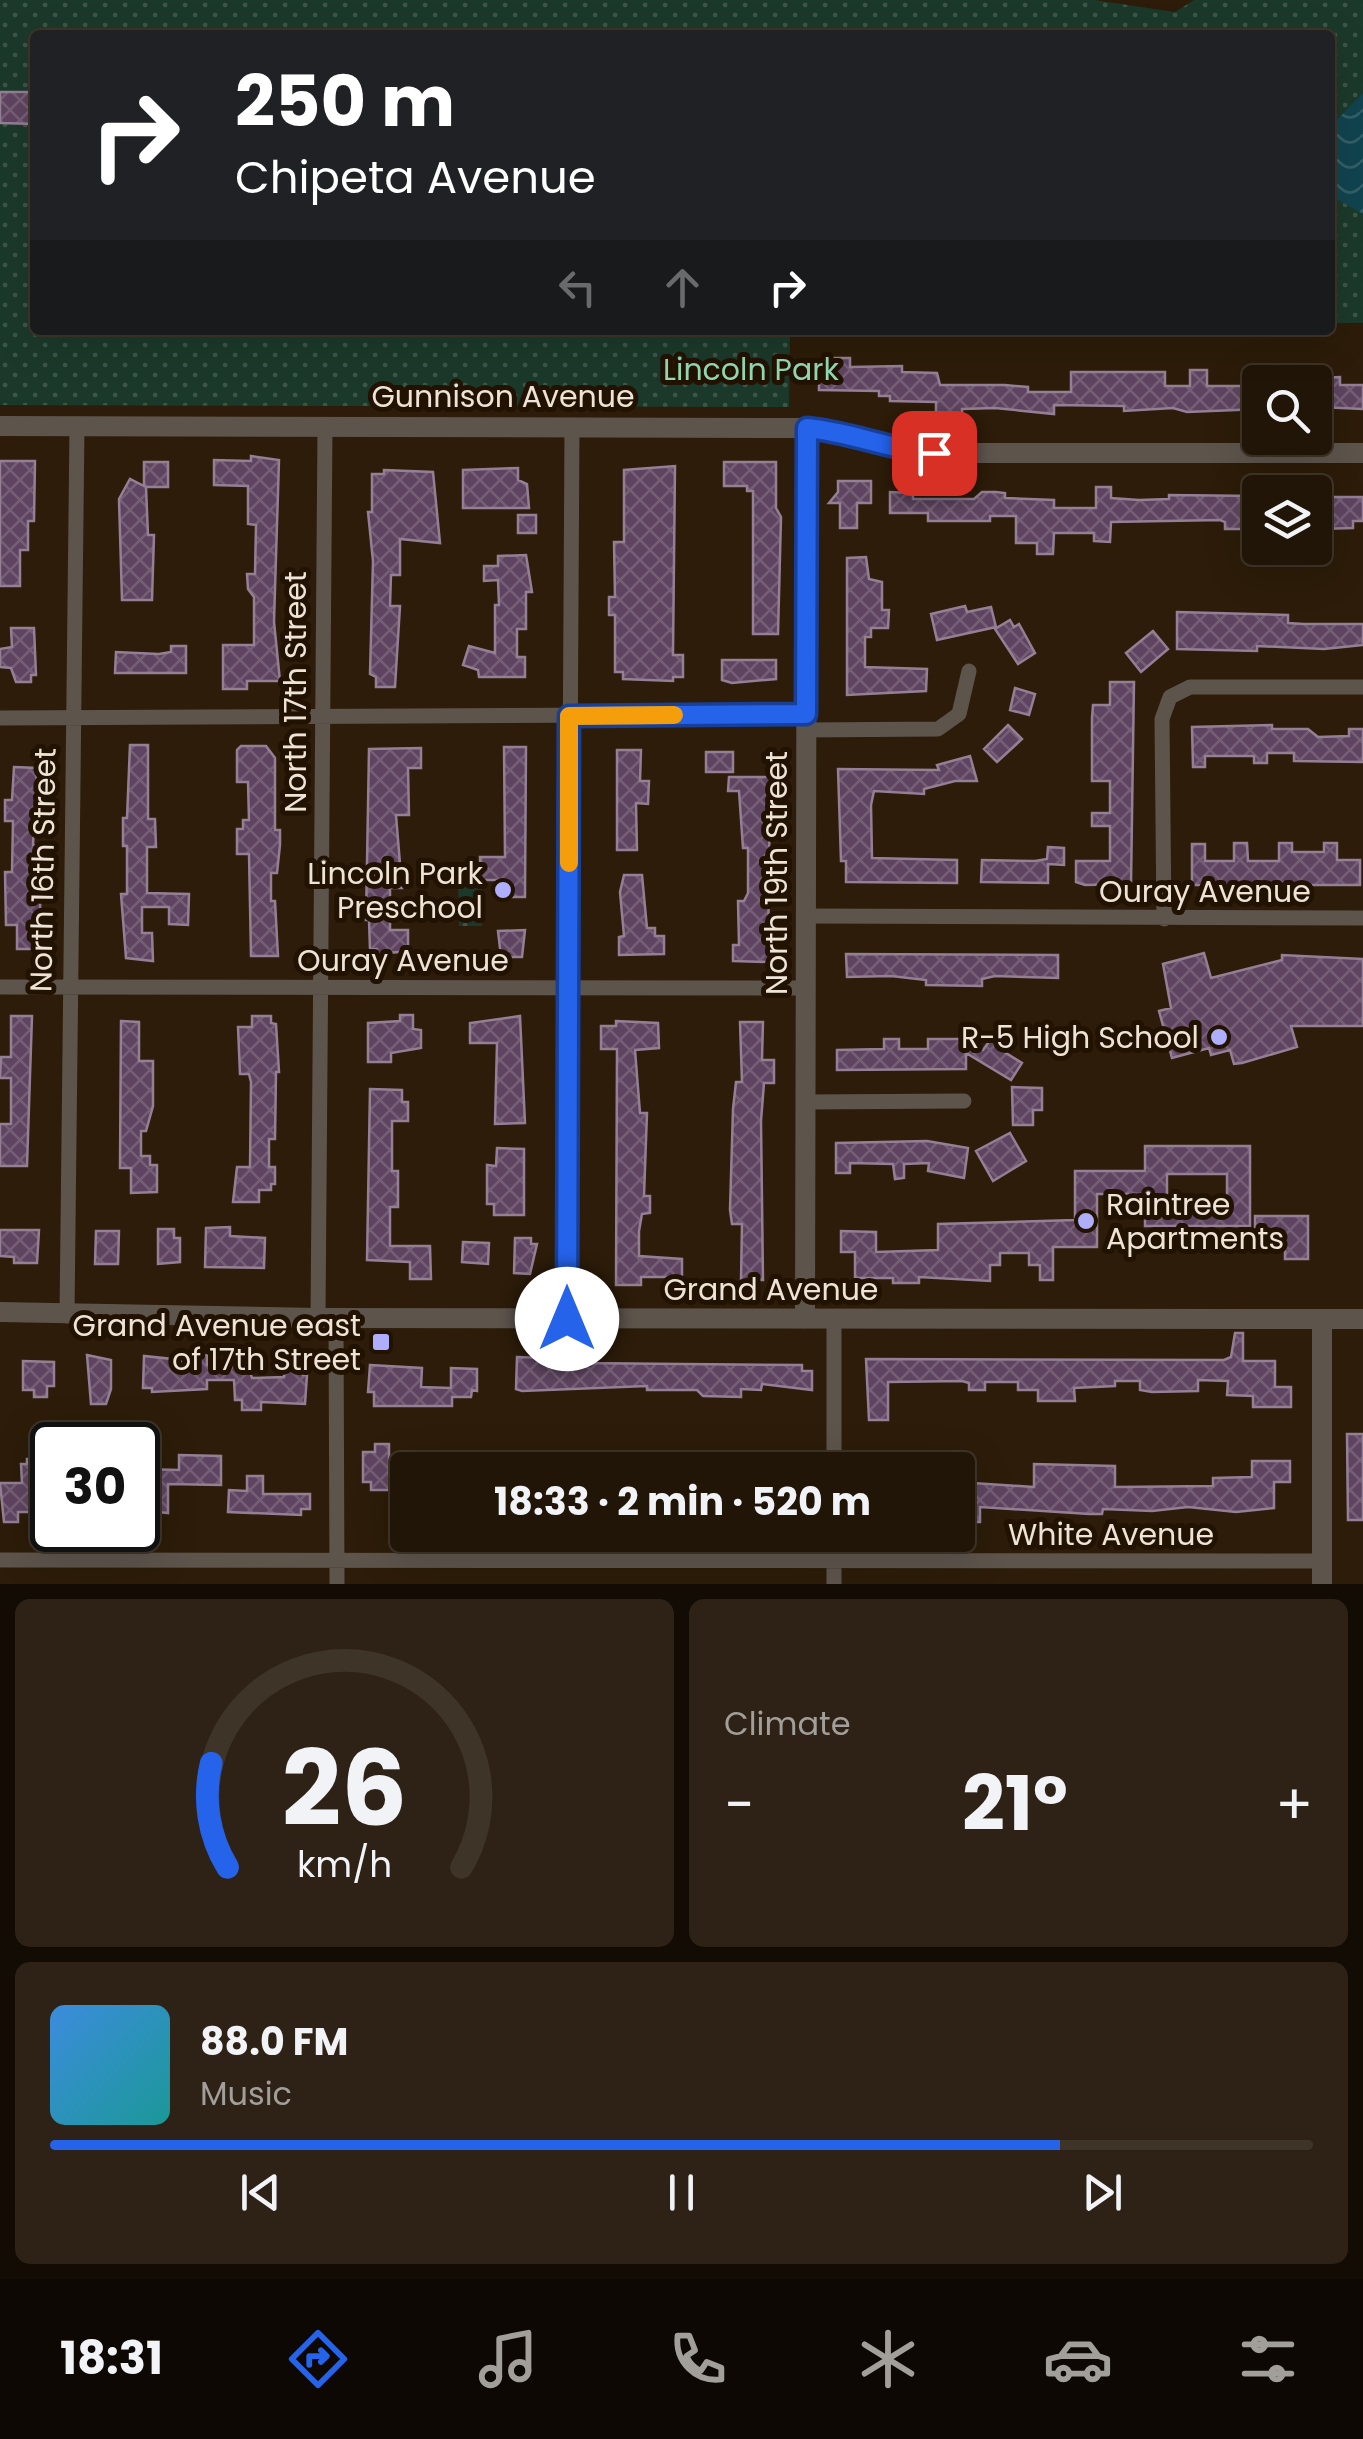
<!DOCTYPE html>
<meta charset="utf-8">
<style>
:root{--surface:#211507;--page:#2d2215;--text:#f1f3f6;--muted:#a29f9b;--line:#3e3428;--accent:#2563eb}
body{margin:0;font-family:Poppins,sans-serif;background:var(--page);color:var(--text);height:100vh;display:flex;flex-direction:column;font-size:38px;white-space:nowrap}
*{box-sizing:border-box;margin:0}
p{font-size:32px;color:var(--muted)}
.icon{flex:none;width:55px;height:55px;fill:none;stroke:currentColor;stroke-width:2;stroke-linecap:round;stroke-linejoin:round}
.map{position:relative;height:1584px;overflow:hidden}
.details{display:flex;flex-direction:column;gap:15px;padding:15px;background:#120c04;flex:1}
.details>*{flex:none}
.guide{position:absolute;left:30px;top:30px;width:1305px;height:305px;border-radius:10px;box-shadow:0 10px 40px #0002,0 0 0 2px var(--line);background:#202124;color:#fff;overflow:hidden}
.fabs{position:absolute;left:1242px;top:365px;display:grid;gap:20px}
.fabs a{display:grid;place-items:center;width:90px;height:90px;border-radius:10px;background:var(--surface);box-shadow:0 10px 40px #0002,0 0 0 2px var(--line);font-size:50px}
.speed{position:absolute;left:30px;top:1422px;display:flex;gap:20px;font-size:50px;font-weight:700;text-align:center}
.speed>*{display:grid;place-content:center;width:130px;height:130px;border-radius:50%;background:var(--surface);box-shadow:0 10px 40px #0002,0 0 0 2px var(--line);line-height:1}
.speed .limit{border:5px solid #111;border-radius:15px;background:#fff;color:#111}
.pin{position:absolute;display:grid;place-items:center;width:85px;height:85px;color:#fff;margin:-42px;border-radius:20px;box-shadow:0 5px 15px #0006}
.me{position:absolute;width:110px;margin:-55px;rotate:0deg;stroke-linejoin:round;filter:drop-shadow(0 0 8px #0008)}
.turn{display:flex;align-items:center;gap:35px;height:210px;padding:0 40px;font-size:45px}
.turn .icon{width:130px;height:130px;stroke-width:2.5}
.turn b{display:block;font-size:70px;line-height:85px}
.lanes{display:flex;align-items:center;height:95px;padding:0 40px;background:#0003;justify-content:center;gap:50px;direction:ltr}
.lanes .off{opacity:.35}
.big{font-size:75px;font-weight:700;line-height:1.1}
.details .card{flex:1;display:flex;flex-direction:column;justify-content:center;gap:15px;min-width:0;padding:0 35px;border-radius:15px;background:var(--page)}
.details .dial{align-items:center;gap:0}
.dial svg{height:260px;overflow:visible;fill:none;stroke:var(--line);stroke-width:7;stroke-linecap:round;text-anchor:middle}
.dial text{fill:var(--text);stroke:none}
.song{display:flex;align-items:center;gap:30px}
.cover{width:120px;height:120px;border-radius:15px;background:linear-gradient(135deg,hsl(210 70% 55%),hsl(180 70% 35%))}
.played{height:10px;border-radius:5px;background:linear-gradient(90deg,var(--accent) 80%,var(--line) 80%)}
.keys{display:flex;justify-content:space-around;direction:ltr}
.heat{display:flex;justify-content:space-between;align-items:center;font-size:55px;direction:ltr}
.details .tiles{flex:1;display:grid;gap:15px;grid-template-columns:1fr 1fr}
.card:last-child{grid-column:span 2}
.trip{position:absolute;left:390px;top:1452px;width:585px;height:100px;border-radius:10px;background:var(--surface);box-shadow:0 10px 40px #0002,0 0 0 2px var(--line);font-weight:700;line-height:100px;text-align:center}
.menu{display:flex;height:160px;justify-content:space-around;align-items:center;background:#0d0803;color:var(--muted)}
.menu .icon{width:70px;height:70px}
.menu .selected{color:var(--accent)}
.menu b{font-size:45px;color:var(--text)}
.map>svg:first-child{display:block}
</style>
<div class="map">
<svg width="1363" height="1584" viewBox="0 0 1363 1584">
<defs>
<pattern id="grass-dots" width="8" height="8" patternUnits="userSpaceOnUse" patternTransform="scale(2.5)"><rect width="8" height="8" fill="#1b392a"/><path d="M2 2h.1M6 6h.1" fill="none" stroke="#3c5648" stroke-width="1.8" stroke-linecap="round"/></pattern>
<pattern id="water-waves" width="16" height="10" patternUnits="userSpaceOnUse" patternTransform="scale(2.5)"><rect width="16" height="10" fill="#11444f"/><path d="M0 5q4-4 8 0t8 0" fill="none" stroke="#345f68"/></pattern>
<pattern id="building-cross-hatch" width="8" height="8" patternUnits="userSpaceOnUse" patternTransform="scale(2.5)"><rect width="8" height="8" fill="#5e4460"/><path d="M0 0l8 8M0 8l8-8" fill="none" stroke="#755f76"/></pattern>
</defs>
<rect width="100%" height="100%" fill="#2c1c09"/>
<path fill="url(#grass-dots)" d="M0,0H1094L1175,12L1194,0H1363V323H1330V35H35V330H790L789,407L0,405Z
M482,883V926H459L458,884Z"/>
<path fill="url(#water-waves)" d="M1363,93V214L1330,195V127Z"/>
<path fill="url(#building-cross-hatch)" stroke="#947f95" stroke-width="2.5" fill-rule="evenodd" d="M0,92H35V124L0,123Z
M834,358H850V367L902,366V372L937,373L940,385H1005L1028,387V392H1071V372H1165V386H1190V370H1207V386H1260V409L1187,412L1173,408L1124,411V406L1054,405V414L995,408L962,409V414L936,417V402L890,401V396H879V391L819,390V366L834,367Z
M1340,377V385H1363V409L1320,407V378Z
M251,456L279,460L274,622L280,681H247V689H223V645H254V597L248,589L247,574H255L256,525L248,524V486L214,485V460L251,461Z
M0,461H35L34,521H28V550H20V586H0Z
M144,462H168V487H146L148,535H154L152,600H122L119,499L130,479L144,486Z
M724,462H776V508L781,517L778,634H753V491H747V486H724Z
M675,466L673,655H683V677H673V681L623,679V672H615V615H609V597H615L614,542H624V470Z
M518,468V480L527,484L529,508H463V470Z
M384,470L433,472L440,543L400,539V575H391L390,606H400L395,687H376V677L370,674L373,561L368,512H372V474H384Z
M838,481H871V503H857V528H840V503H829L838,492Z
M1096,487H1111V498L1139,500L1169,499V495L1257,496L1258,520H1245V529H1225V522L1220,520L1111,522L1110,542L1094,541V533H1054L1053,554H1037V543H1016V516H990V521H928V513H890V492L913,493V499H974L982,492H996L1005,493V498L1054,500V508H1096Z
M1315,497H1363V521H1353V528L1317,529Z
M518,515H536V533H518Z
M526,555L532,592H526V629H517V657H525V677H479L478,670L463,665L469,646L495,653V605H499L498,580L484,581V566H498V556Z
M866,557L869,579L882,582V610H889L888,628H871V637H865V667L927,669L926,691L847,695V558Z
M965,606L967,612L991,607L996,627L937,640L931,614Z
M1177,612L1288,615V623L1304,624H1363V645L1324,649L1257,646V651L1177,649Z
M1010,620L1014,627L1019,624L1035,653L1018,664L995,629Z
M11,628H34L36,675H31V682H16L11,668L0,667V649L12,647Z
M1153,631L1168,649L1141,672L1126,653Z
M171,646H186V673H115L116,652L159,654L171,652Z
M722,660H776V679L732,683L722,680Z
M1110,682H1134L1131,884L1085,885L1076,882V861H1110V826H1092V813H1110V781H1092V718L1093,705H1110Z
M1015,688L1035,694L1029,715L1010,710Z
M1008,725L1022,739L997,762L984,749Z
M1272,725V729H1308L1318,737L1349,736V729H1363V762L1294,761V753H1267V763H1254V756H1205V767H1193L1192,727Z
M130,745H148V819H155L156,847H147V893L189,894L188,925L169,924V907H142V933H152L153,961L126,958L121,894H127V846H123V818H127Z
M241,746H266L275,758V830H280V845L277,873H271V901H275L278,956H251L249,854H237V829H243V820H249L248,782H237V750Z
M504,747H526L525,897H498V880H481L480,857H505Z
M421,748V768H408L409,815H396L402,888H390V930H408V951L377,954V949H370L369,920H366L369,749Z
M617,750H641L640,781H649L648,804L636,803L637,850H617Z
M706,752H733V772H706Z
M970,756L977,781H955L924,789V794L874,791L871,805L872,858L957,860V883L846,882V861H841L838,769L939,770L937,765Z
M14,767L37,768L33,845L39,846L41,949H17V925H6L5,872H12L13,821H5V800H12Z
M729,777H770L768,962L733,961V945H739L738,901H744L748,893V848H743L739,791H728Z
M1234,843H1247L1248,861H1279V843H1292V852H1324V843H1337V860H1360V885H1192V844H1205V861H1234Z
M1048,847L1064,848V865L1048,864V883L981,882L982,860L1035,861L1047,859Z
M624,875H642L647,928H655V936H664V954L619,955V937L624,936L620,892Z
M525,930L522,957H501L498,931Z
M1204,953L1211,978L1282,960V955L1363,959V1026H1291L1297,1047L1242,1063L1234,1064L1230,1050L1211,1055L1209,1048L1172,1058L1159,1011L1171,1008L1163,964Z
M846,954L1058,955V978L995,976L982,979V986L926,985V980L891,976L847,977Z
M400,1015H413V1029L421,1030V1048L391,1053V1062H368V1023L400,1021Z
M11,1016H32L27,1166H0V1124H11V1078H0L1,1057H11Z
M252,1016H271V1023L276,1024L279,1072H276L275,1139H269V1167H275V1184H271V1190H259V1202H233L237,1167H250L251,1082L249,1074H240L238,1027H252Z
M520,1016L525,1123L495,1124L497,1043H470V1023Z
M121,1021L139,1022V1061H153V1106L146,1131H141V1156H150V1165H157V1192L131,1193V1168H120Z
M616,1021L658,1023L659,1048L635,1050L640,1113H647L644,1196H650V1213L642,1214L639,1231V1256L682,1259V1277H641V1285H616L617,1049H601V1026H616Z
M740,1022H763L762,1060H774V1083H764L761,1121L763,1280H741L742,1224H732L730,1210L733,1109L736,1082H742Z
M993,1036L1010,1047L1006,1053L1022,1063L1011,1080L966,1053V1069L837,1070V1050L884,1049V1039H899V1049H928V1039H964V1050H983Z
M1012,1087L1042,1088V1110H1033V1125H1013Z
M370,1089L402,1090V1102H408V1121H392V1171H398V1207H390V1246H430L431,1279H410V1262L367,1260Z
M1010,1133L1026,1161L993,1181L976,1151Z
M927,1141L968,1148L964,1178L928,1171L929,1163L904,1164V1178L895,1179L893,1164L850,1163V1173H836V1143Z
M1145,1146H1250V1226H1145V1194H1097V1247H1053V1280H1040V1265H1029V1253H1000V1265H990V1281L919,1277V1283H893V1278H855V1252H841V1231L876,1232V1252L938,1250V1224L1075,1220V1171H1145ZM1167,1174H1227V1201L1167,1200Z
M497,1148L524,1149V1215H494V1204H487V1165L496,1166Z
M1255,1216H1308V1259H1285V1238H1255Z
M230,1227V1236L265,1238L264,1268L205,1267L206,1228Z
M158,1229H174V1238H180V1262L158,1264Z
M0,1230H39L37,1263H14V1257L0,1256Z
M96,1231H119L118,1264H95Z
M515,1238H531V1244H537L530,1274L514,1273Z
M463,1242L489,1243L488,1264L462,1262Z
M1235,1333H1243V1361H1275V1387H1291V1407H1253V1396L1227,1395L1228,1381L1198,1380V1391L1152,1392L1140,1390V1381H1115V1386L1074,1388L1075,1401H1038V1390H1018V1382H985V1390H969V1383L962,1381L888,1382V1420H869L866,1359L1224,1360L1231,1357Z
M87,1355L111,1360V1389L106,1404H91Z
M207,1355V1365L247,1363L252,1378L284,1377V1365H303V1375H307L305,1404L261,1402V1410H242V1400H235L234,1380H207V1389L152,1392V1388H143L144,1356L192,1361V1356Z
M517,1357L576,1359V1363L802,1365V1371H812V1390L762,1384L761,1390L741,1389V1397L703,1396L697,1390H647V1386L522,1391L516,1389Z
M23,1361L54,1362V1386H47V1397H34V1390H23Z
M370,1365L422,1368L421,1387L451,1388V1368L477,1369V1391L472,1390L471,1397H452V1406H374V1392H368Z
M1347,1434H1363V1520H1348Z
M375,1444H389V1475L408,1474V1490H371V1482H363V1452H375Z
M179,1455L221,1456V1485L168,1484V1513L149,1511L150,1494H143V1469L179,1470Z
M27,1459H46L52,1512H18V1522H4L0,1483H22L21,1464H27Z
M1252,1461H1290V1482H1274V1508L1236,1512L1188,1507L1152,1511L1103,1509L1102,1514H1089L980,1507V1522H958V1482L1034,1487V1464L1115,1466V1487L1213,1486V1478L1252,1477Z
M247,1476H263V1494H310V1509H301V1515L228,1512L229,1490L247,1491Z"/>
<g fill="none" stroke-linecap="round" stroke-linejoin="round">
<path stroke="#5d544c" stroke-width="15" d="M0,718L806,714
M806,730L938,729L959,714L969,671
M807,916L1363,918
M1164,919L1162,719L1170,697L1190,687H1363
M0,987L805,988
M805,1102L964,1101
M67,1316L77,426
M318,1318L325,426
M336,1318L337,1584
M567,1319L572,427
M834,1319V1470
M834,1535V1584
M0,1560L1322,1561"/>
<path stroke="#5d544c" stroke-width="20" d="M0,426L807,428C851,432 890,450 934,453H1363
M0,1312L318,1318L1363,1319
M805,1319L807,428
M1322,1319V1584"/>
</g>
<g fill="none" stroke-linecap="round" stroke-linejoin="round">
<defs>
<path id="route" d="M567,1319L569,716L806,714L807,428C851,432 890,450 934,453"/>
</defs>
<use href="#route" stroke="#184099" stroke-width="25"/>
<use href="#route" stroke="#2563eb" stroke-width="18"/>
<path stroke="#f59e0b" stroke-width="18" d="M569,863V716L674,715"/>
</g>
<g fill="#afaefa" stroke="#221202" stroke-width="4">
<circle cx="503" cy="890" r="10"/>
<circle cx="1219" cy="1037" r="10"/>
<circle cx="1086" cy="1221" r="10"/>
<rect x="371" y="1332" width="20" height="20" rx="5"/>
</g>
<g text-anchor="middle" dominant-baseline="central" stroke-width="10" stroke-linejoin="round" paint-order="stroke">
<g font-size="30" fill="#94d7b3" stroke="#221202">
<text x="751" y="369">Lincoln Park</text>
</g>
<g font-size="30" fill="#eee3d7" stroke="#221202">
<text x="503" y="396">Gunnison Avenue</text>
<text transform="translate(295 692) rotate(-90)">North 17th Street</text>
<text transform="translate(43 870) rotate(-89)">North 16th Street</text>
<text transform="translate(776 873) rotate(-90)">North 19th Street</text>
<text x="1205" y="891">Ouray Avenue</text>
<text x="403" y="960">Ouray Avenue</text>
<text x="771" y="1289">Grand Avenue</text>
<text x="1111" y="1534">White Avenue</text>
</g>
<g font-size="30" fill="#eee3d7" stroke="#221202" text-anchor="end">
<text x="483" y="873">Lincoln Park<tspan x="483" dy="34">Preschool</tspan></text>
<text x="1199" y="1037">R-5 High School</text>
<text x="1106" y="1204" text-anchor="start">Raintree<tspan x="1106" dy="34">Apartments</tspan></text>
<text x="361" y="1325">Grand Avenue east<tspan x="361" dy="34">of 17th Street</tspan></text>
</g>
</g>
</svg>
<div class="fabs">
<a><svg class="icon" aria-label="search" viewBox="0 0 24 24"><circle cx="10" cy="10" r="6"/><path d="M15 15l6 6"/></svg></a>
<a><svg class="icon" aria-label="layers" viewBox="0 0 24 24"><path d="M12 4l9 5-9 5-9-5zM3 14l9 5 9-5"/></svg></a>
</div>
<div class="speed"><div class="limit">30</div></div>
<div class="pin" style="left:934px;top:453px;background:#d93025"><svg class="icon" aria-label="arrive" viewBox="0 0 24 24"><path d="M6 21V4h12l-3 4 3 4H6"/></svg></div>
<svg class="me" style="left:567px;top:1319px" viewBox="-20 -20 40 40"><circle r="19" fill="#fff"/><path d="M0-13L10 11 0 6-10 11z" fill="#2563eb"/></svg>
<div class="trip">18:33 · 2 min · 520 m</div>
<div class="guide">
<div class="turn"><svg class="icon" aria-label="right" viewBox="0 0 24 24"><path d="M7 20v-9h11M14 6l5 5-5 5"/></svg><div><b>250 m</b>Chipeta Avenue</div></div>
<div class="lanes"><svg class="icon off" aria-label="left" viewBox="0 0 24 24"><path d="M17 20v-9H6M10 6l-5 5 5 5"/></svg><svg class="icon off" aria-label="ahead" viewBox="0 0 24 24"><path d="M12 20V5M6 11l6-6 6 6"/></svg><svg class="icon" aria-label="right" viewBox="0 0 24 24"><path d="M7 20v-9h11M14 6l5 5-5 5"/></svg></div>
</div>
</div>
<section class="details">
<div class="tiles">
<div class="card dial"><svg viewBox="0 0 100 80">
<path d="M14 69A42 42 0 1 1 86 69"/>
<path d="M14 69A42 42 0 0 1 9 37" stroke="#2563eb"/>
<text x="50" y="56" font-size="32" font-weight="700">26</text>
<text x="50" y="72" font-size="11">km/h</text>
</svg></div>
<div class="card"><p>Climate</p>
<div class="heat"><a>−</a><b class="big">21°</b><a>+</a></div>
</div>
<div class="card">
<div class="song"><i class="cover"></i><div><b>88.0 FM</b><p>Music</p></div></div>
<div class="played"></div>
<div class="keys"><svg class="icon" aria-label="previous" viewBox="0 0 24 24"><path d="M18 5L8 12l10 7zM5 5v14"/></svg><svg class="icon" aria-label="pause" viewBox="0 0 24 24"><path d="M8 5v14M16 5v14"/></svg><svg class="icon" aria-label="next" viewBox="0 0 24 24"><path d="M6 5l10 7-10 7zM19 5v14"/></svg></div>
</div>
</div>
</section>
<nav class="menu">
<b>18:31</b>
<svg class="icon selected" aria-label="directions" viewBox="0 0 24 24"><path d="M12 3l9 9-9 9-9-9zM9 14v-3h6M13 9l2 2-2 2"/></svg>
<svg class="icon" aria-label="music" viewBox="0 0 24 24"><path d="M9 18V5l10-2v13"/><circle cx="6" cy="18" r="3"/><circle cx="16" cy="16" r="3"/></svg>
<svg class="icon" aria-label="phone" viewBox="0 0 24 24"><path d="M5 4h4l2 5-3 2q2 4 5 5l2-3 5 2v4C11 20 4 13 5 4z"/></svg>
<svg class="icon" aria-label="climate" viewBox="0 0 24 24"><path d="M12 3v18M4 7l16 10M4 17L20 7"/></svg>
<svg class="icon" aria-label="car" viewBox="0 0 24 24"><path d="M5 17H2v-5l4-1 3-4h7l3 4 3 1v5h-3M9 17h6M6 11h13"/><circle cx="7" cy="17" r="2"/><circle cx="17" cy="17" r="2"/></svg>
<svg class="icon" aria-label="filters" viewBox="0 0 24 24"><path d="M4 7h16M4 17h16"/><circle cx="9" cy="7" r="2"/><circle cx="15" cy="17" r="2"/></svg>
</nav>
